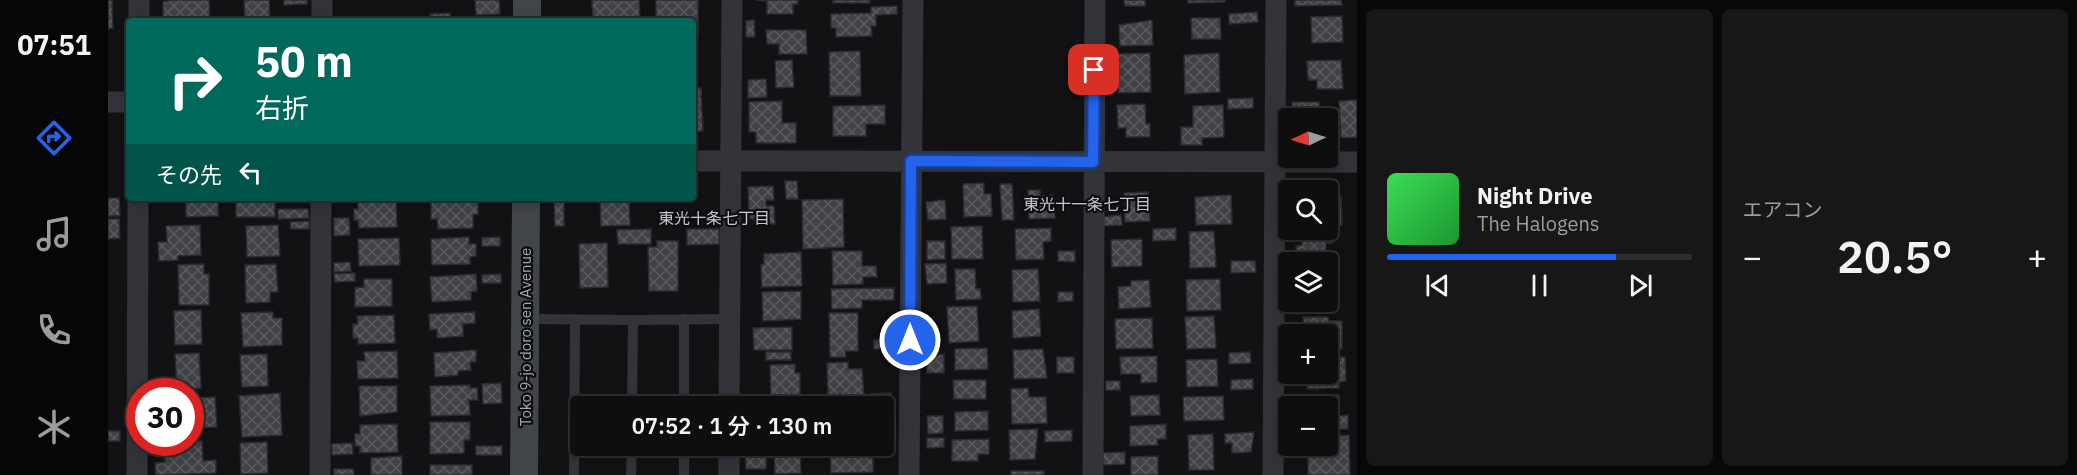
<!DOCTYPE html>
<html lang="ja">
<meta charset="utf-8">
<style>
:root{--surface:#0e0e0f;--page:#171718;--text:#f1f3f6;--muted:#9b9c9e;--line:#2e2e2f;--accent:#2563eb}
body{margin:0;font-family:"IBM Plex Sans","Noto Sans JP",sans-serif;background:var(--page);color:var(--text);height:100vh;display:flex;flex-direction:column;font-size:22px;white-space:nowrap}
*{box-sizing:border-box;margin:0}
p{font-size:20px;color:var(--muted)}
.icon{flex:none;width:33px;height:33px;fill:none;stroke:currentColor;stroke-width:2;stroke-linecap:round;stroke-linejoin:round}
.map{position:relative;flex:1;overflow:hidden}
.panel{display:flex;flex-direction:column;gap:9px;padding:9px;background:#080808;width:720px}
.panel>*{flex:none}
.top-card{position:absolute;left:18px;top:18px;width:570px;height:183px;border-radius:6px;box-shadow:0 3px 15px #0003,0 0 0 2px var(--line);background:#00695c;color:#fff;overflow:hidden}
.needle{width:39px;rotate:266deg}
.controls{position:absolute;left:1170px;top:108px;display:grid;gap:12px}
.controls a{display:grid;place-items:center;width:60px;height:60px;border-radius:6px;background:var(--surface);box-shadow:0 3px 15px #0003,0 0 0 2px var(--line);font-size:30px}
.speed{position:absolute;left:18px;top:378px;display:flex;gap:12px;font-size:30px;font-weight:700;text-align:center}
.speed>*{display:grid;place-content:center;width:78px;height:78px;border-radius:50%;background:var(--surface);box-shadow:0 3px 15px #0003,0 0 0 2px var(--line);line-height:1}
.speed .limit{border:9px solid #d22;background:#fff;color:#111}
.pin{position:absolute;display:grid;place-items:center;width:51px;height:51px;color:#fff;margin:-26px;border-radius:12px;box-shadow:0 3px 9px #0006}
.me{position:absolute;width:66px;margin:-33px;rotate:0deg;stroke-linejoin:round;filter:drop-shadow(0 0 4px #0008)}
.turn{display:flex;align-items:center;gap:21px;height:126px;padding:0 30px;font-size:27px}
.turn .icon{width:78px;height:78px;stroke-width:2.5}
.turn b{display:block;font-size:42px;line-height:51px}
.then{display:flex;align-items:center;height:57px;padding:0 30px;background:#0003;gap:12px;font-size:22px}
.big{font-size:45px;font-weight:600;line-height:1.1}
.panel .widget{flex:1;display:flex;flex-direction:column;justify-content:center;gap:9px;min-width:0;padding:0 21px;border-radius:9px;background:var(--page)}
.song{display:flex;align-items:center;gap:18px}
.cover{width:72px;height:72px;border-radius:9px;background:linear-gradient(135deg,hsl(130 70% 55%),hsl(130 70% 35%))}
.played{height:6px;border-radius:3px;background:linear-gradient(90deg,var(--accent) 75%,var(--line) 75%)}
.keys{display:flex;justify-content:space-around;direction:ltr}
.heat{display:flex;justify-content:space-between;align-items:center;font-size:33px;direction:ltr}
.panel .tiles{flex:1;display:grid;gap:9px;grid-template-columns:repeat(2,1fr)}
.trip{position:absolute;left:462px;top:396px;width:324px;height:60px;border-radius:6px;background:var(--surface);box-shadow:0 3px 15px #0003,0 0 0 2px var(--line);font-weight:600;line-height:60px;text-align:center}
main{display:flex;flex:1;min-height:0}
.dock{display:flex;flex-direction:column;width:108px;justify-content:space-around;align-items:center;background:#060606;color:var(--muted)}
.dock .icon{width:42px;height:42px}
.dock .selected{color:var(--accent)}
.dock b{font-size:27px;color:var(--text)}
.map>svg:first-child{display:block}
</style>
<main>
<nav class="dock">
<b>07:51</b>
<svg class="icon selected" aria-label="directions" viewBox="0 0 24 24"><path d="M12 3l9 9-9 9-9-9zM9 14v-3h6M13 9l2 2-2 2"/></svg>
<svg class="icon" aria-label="music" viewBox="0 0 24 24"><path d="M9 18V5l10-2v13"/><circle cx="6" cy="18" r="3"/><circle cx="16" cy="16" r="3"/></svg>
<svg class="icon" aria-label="phone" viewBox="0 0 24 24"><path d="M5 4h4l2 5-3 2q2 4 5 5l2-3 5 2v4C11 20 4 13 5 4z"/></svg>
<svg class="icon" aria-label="climate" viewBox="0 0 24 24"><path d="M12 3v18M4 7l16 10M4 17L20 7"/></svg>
</nav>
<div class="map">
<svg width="1249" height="475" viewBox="0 0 1249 475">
<defs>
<pattern id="building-cross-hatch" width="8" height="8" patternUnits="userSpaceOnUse" patternTransform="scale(1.5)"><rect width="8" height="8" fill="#414247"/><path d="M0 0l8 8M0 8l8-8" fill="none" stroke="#595b5f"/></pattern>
</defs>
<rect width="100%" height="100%" fill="#121214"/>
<path fill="url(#building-cross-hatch)" stroke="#2c2c30" stroke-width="1.5" d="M0,0H4L5,28L0,29Z
M65,0H101L102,21H55V2Z
M136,0H161L162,21H137Z
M176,0H199V4L176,5Z
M367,0H391L392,14L368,15Z
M484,0H531L532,21H485Z
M548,0H590V37H585V21H548Z
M648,0H690V4H685V14H659V1Z
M725,0H762V3H725Z
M1016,0H1037V6H1017Z
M1080,0H1117V2L1080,3Z
M1187,0H1233L1234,5L1187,6Z
M789,6V14L768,15V26H763L764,36L728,37V28H723V14L763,13V7Z
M1149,12L1150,22L1121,24V14Z
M342,13L343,21H323L322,14Z
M1234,16L1235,42L1204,43L1203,17Z
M1083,18H1112L1113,39H1084Z
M646,20L647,37H638V21Z
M1044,20L1045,45L1012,46L1011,25Z
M658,30H698L699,54H671V44H659Z
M752,51L753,96H722L721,52Z
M1042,53L1043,92L1010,93L1009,54Z
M1111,53L1112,92L1077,94L1076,55Z
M684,60L686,87L668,88L667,61Z
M1233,60L1235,89H1209V80H1200L1199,61Z
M658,79L659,97L640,98V80Z
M585,88H593L595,131L585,132Z
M1145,98V108L1120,109V99Z
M1249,100V137L1233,138L1231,101Z
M674,101V123H688V143H648V132H641V102Z
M1184,102H1211L1212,118H1184Z
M1037,104L1038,124H1042V137H1018V128H1010L1009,105Z
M777,105V124H758V136H725V106Z
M1115,105L1116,137L1094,138V145H1073V127H1085V106Z
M1220,122H1228L1229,147H1220Z
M677,181H689L690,199H678Z
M876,183V194H883L884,216L856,217L855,184Z
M892,184H904L906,220H894Z
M665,186L666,200H658V206H666L667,224H647L646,219H641L640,187Z
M920,190H932V196L945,195L947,218L921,219Z
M1040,192L1042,221L1017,222L1016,193Z
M1123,195L1124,224L1088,225L1087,197Z
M1220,197H1233L1234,225L1220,226Z
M0,198H11L12,216H0Z
M78,198H110V216L78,217Z
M135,198H167V217H128V202H135Z
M492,198H521L522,225L493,226Z
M288,199L289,227L251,228L250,220H246V209H250V200Z
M370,199V214L365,215V228L330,229L329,219H323V201Z
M735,199L736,247L695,249L694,200Z
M837,200L838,219L820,220L818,202Z
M446,201H456V226H447Z
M170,209H200L201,218L170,219Z
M1013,215L1014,225L994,226V217Z
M226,218H241L242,235L226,236Z
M0,219H11L12,238L0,239Z
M201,221V229H183L182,222Z
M92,225L93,255L70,256V260L51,261L50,242H59L58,226Z
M170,225L172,256L139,257L138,226Z
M874,226L875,259H844L843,227Z
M943,228V241L935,242L936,259L908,260L907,229Z
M1068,228V240L1045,241V229Z
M543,229V244H510L509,230Z
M579,229H611V244L579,245Z
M1194,230H1225V243H1218V262H1188V246L1194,245Z
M1106,231L1108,267L1082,268L1081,232Z
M361,237V244H368V256L362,257V264L324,265L323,239Z
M392,237V246H374V238Z
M291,238L292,265L251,266L250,239Z
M1034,239V266L1004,267L1003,240Z
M549,241H570V291H541L540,247H549Z
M819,241H837V259L819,260Z
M499,243L500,287L472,288L471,244Z
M724,251H754V266H768L769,277H755V284L725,285Z
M950,251H967V262L950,261Z
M693,252L694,286L654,287L653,265L656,264V254Z
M1123,261H1147L1148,272L1123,273Z
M242,262L243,271L226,272V263Z
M838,263L839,283L819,284L817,264Z
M96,264V274H101V305H71L70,265Z
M168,264L170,292H162V302L138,303L137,265Z
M847,269H867L868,289H872L873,299L848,300Z
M930,269L932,301L905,302L904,270Z
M247,273V281L227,282L226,274Z
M368,274L369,291L363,292V300L324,302L322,277Z
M393,274V283H374V275Z
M256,279H284V306L247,307V288L256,287Z
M1112,279L1113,310L1079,311L1078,280Z
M1041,280L1043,307L1011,309L1010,287L1023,286V281Z
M786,288V300H754V308L724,309L723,289Z
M693,291V319L655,321L654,292Z
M950,292H965V301L950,302Z
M1187,302H1218L1219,312L1188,314Z
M869,306L871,341L841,343L839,307Z
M931,309L933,336L905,338L904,311Z
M93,310L94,344L67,345L66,311Z
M165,312V318H174V345L135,347L133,313Z
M367,312V323L355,324V336L329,338V329L322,330L321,314Z
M721,313H750V351H737L738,357H722Z
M286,315L287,343L250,344V338H245V324H250L249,316Z
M1106,316L1108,348L1079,349L1077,317Z
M1195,317H1220L1221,321H1234V349H1220V334H1196Z
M1044,318L1045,348L1008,349L1007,319Z
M684,327V350H646L645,328Z
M766,340H783V349H766Z
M879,348L880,369L847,370V349Z
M935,349L939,378L906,379L905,350Z
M368,350V362H362L363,370L350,371V375L327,377L326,353Z
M289,351L290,378L250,379L249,361H257L256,352Z
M658,352H683V360H658Z
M1142,352L1143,363L1121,364V353Z
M91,353L93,388L69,390L67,354Z
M159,354L160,386L134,387L132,355Z
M836,354V373H819L818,355Z
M1049,356V382L1033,383V374H1013L1012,357Z
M949,357H966V373H949Z
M1220,357H1237L1238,381L1231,382V388L1199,389L1198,374H1220Z
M1109,359L1110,386L1079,387L1078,360Z
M740,362V369H754L756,398L720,399L719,363Z
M687,364V373H692V401H663L662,365Z
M1145,379V389L1123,390V380Z
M845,380H878V399H846Z
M998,381H1012V390H998Z
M393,383L394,403L375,404L374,384Z
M362,385V388H369L370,400H361L362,415L323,416L322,386Z
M251,386H289V412L252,416Z
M920,388L921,397H938L939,423L904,424L903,389Z
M172,393L174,435L134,437L131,396Z
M783,393L784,401H762V394Z
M1051,395L1052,415L1023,416L1022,396Z
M1231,395V416L1240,415V429H1220V406H1193V396Z
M1115,396L1116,420L1076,421L1075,397Z
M107,397L109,427L82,428V398Z
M880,411V430L847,431V412Z
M819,416H835V433L820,434Z
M322,422H362V440H356V453L322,454Z
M289,424L290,452L252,453V446H247V434H252V425Z
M1058,424V439H1049L1050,445L1022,446V426Z
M930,429L927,459L902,460L901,430Z
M964,430V441L937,442V431Z
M0,431H12V441H0Z
M1146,432L1143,452L1124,453V443H1117V434Z
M1105,434L1106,470H1081L1080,435Z
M1241,435L1242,475H1200V446H1220V436Z
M819,438H836V447L819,448Z
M881,439V454H870V461H844V440Z
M94,441L95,461L108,460V473L48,475L47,463L57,462V451L67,450L66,442Z
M159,442L160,473L133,474L132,443Z
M244,443L245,454L224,455V444Z
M368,446H394V455H368Z
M637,446H658V469H638Z
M666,446H692L693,473L667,474Z
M722,446H765V472L723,473Z
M1017,452V464L995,465V453Z
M294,456V475H263V458Z
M1050,456V475H1023V457Z
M322,465H364V475H322Z
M226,469H245L246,475H226Z
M903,471H936V475H903Z"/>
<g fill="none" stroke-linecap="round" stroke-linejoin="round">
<path stroke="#333439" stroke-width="10" d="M418,319L525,320L524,406
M525,320L622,319
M576,406V319
M466,475L467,319
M523,475L524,446
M576,475V446"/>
<path stroke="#333439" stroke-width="21" d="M31,21V0
M214,21V0
M0,102H21
M585,161L1249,162
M621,406L624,0
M29,475L30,198
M212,475L213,198
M621,475V446
M801,475L805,0
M985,475L987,0
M1165,475L1168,0"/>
<path stroke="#414449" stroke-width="28" d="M419,21V0
M416,475L418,198"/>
</g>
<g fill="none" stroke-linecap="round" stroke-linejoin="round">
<defs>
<path id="route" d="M802,340L803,161L985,162L986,70"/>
</defs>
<use href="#route" stroke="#184099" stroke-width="15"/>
<use href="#route" stroke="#2563eb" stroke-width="10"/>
</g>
<g text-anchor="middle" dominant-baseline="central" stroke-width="4.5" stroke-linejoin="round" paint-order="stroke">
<g font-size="15" fill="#a3aab4" stroke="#0d0d0f">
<text transform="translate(417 337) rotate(-90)">Toko 9-jo doro sen Avenue</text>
</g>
<g font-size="16" fill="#c4c9d0" stroke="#0d0d0f">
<text x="979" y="204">東光十一条七丁目</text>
<text x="606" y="218">東光十条七丁目</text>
</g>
</g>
</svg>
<div class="controls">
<a><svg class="needle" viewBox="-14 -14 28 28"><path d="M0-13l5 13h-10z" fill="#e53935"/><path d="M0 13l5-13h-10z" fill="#9b9c9e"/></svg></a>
<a><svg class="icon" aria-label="search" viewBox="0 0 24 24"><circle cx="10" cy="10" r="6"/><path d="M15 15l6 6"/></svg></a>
<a><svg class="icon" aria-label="layers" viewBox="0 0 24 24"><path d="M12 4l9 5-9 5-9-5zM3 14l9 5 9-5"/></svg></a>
<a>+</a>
<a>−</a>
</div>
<div class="speed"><div class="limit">30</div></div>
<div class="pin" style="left:986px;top:70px;background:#d93025"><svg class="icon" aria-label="arrive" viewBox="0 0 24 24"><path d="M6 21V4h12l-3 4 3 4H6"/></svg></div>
<svg class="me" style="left:802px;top:340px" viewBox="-20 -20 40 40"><circle r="17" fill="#2563eb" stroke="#fff" stroke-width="3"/><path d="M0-11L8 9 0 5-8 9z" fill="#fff"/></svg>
<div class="trip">07:52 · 1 分 · 130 m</div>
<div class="top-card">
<div class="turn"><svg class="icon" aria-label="right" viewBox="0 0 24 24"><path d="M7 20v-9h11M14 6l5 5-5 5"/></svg><div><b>50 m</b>右折</div></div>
<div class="then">その先<svg class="icon" aria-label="left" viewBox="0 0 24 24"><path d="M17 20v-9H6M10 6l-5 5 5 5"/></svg></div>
</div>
</div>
<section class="panel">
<div class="tiles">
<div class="widget">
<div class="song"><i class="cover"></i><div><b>Night Drive</b><p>The Halogens</p></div></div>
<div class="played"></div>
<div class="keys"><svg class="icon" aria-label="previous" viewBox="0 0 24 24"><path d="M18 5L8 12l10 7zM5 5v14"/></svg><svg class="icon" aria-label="pause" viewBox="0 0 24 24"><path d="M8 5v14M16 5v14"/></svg><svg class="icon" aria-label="next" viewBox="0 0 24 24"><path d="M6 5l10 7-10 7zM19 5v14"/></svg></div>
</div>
<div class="widget"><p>エアコン</p>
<div class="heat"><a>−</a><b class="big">20.5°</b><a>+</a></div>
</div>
</div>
</section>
</main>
